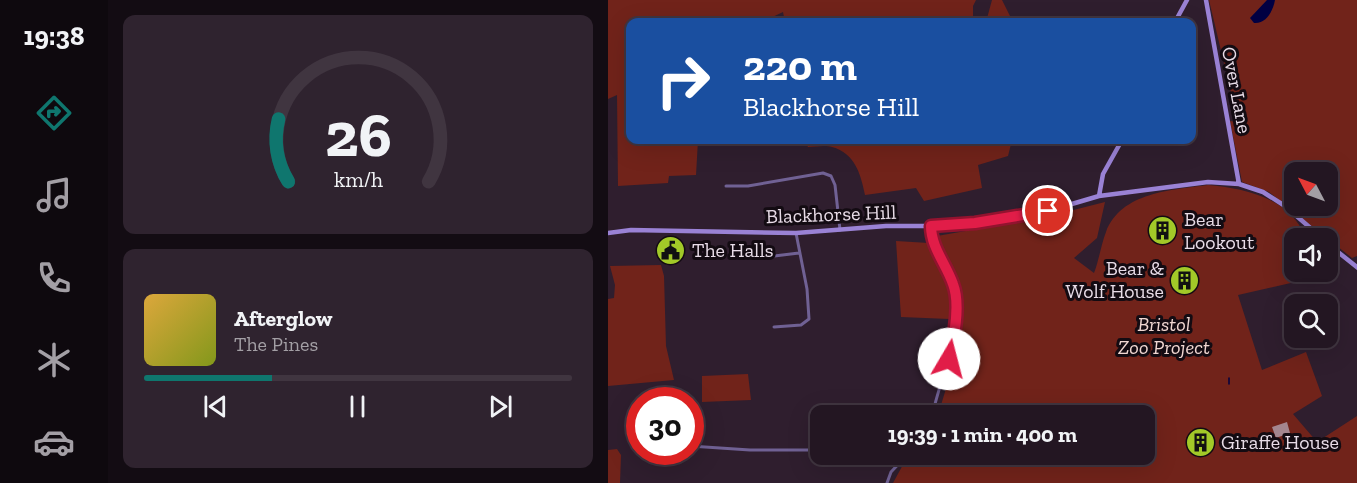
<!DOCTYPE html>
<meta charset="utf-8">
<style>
:root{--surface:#231622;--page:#2f232f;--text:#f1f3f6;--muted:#a39fa5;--line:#403540;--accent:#0f766e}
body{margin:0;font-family:"Zilla Slab",serif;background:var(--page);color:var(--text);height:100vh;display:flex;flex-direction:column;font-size:22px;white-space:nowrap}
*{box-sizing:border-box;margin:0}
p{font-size:20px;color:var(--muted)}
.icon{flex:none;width:33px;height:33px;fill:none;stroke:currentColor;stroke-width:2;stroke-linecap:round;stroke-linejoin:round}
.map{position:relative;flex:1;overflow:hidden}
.panel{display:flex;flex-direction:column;gap:15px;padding:15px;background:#130c13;width:500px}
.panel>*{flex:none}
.banner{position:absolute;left:18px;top:18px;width:570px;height:126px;border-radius:12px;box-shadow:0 6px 24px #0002,0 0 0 2px var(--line);background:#1a4fa0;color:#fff;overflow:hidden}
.needle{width:39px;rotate:311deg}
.tools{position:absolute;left:676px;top:162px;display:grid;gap:12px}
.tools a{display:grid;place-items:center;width:54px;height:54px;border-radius:12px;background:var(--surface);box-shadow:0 6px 24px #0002,0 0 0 2px var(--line);font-size:30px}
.speed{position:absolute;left:18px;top:387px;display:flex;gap:12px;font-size:30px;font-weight:700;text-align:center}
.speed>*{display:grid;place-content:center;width:78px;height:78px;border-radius:50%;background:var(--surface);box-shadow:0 6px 24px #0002,0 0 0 2px var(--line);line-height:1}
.speed .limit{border:9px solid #d22;background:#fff;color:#111}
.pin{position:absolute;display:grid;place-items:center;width:51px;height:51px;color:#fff;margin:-26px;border:3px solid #fff;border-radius:50%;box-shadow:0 2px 6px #0007}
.me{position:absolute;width:66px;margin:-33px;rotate:8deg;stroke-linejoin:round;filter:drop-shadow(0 0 4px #0008)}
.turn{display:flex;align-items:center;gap:21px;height:126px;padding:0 18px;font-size:27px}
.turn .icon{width:78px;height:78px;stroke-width:2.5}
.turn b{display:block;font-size:42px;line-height:51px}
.panel .widget{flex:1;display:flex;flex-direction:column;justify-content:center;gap:9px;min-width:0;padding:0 21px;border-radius:12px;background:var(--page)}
.panel .dial{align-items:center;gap:0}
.dial svg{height:156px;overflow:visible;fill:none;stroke:var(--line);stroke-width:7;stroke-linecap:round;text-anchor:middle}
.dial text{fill:var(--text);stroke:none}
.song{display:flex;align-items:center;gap:18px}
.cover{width:72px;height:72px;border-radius:9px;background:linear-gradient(135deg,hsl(40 70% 55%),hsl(70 70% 35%))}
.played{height:6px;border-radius:3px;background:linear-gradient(90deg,var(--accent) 30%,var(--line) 30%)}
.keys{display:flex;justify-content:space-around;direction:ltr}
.trip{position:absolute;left:202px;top:405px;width:345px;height:60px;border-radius:12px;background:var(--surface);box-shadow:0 6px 24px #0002,0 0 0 2px var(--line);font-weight:700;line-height:60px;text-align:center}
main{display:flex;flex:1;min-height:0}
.dock{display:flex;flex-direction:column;width:108px;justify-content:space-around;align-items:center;background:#0e090e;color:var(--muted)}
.dock .icon{width:42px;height:42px}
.dock .current{color:var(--accent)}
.dock b{font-size:27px;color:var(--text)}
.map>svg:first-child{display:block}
</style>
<main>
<nav class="dock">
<b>19:38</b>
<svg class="icon current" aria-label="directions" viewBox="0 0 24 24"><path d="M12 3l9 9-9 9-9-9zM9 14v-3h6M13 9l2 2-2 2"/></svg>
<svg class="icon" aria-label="music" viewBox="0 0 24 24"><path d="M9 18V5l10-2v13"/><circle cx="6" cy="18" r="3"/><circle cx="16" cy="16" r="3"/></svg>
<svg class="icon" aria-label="phone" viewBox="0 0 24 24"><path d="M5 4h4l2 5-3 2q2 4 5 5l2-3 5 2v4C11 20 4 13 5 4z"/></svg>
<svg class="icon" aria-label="climate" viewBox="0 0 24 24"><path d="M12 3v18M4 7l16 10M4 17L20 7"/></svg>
<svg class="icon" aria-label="car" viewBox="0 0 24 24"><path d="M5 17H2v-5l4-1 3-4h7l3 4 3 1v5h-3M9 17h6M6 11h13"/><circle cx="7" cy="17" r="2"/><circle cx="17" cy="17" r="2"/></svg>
</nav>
<section class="panel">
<div class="widget dial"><svg viewBox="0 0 100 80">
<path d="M14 69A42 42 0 1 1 86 69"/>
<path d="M14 69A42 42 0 0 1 9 37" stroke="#0f766e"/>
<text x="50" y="56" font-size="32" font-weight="700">26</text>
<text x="50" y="72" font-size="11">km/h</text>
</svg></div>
<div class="widget">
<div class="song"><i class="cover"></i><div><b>Afterglow</b><p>The Pines</p></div></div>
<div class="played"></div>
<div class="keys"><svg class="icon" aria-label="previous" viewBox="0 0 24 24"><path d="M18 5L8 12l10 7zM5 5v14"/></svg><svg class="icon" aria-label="pause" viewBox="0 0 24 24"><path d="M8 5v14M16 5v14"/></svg><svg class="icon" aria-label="next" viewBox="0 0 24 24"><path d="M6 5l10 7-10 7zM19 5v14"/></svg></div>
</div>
</section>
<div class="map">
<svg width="750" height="483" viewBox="0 0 750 483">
<rect width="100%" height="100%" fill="#2f1e2e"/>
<path fill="#71231a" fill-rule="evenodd" d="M0,0H368L365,6V22H177L175,12L154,22H22V140H90L88,175L61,176L60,183L10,186L9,95L0,99Z
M384,0H394L405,22H378Z
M601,0H749V256L744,258L661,192L634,182L622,121L630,122ZM676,172L687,175V172H720V206H687V177Z
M196,140H404L400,156L370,165L374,188L316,201L308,188L257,195C253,175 247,153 224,147C217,145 207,147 200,147Z
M600,185C636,188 685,199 697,238H687V272H708L709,277L630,295L654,370L698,352L714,396L685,414L709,442L749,416V483H285L297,461L305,455L537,454V416L330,415L353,339L355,294L329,236L442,216L497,202L489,238L466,258L486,273C491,260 493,245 498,232C513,192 564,190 600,185Z
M288,241L321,243L333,262L345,291V315L341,319L293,317Z
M53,265L56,276L58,346L66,380L0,386V299L6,298L7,285L2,266Z
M140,374L143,400L94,402V376Z
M9,449L13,455L12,483H0V450Z"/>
<path fill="#010042" d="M659,0H667C665,11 658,24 646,23L642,18Z"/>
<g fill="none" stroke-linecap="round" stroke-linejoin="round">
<path stroke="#010042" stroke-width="1.5" d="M621,378V384"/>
</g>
<path fill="#a4868f" d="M679,422L682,433L668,438L664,427Z
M589,434L603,440L599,450L581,443L583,439L586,440Z"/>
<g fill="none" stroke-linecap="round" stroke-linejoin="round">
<path stroke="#706194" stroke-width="3" d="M118,186H140L215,173L223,176L227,185L232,230
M323,226C323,251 344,268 347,292C354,334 333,375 324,416
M158,257L191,253
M166,327L193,325L201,319L199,289L188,233
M82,446L142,450H213
M267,454L290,464
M279,483L283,472L300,454"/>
<path stroke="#9a82d5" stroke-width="4.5" d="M598,0L631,184
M567,22L579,0
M491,196L495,174L514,140
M0,233L23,230L188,233L278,226H323L367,223L440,211L491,196L600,182L631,184L655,192L677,206L714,238
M720,244L750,268"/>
</g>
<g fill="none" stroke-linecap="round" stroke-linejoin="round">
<defs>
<path id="route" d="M341,359C346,338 353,305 345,284C338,264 323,247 323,226L367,223L440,211"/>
</defs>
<use href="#route" stroke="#92132f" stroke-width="15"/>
<use href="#route" stroke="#e11d48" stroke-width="10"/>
</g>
<defs>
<symbol id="building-disc" viewBox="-11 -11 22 22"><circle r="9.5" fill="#a2c928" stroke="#130b12"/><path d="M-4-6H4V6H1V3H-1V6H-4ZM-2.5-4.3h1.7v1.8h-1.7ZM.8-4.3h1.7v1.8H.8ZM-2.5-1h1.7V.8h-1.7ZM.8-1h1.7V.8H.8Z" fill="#111"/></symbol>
<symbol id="civic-disc" viewBox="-11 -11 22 22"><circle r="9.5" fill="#a2c928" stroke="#130b12"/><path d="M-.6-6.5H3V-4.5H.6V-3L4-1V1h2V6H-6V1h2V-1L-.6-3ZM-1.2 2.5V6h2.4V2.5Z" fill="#111"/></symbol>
</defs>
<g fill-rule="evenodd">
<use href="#building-disc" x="538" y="214" width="33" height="33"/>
<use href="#civic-disc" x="46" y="234" width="33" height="33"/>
<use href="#building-disc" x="560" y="264" width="33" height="33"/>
<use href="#building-disc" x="576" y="426" width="33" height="33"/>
</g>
<g text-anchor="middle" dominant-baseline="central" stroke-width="6" stroke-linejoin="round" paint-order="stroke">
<g font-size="20" fill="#e8dce7" stroke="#130b12">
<text transform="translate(629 90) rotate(79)">Over Lane</text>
<text transform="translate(223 214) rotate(-2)">Blackhorse Hill</text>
</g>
<g font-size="20" fill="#e8dce7" stroke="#130b12" text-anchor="start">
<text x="576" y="219">Bear<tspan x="576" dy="23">Lookout</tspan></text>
<text x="84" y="250">The Halls</text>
<text x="556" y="268" text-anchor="end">Bear &amp;<tspan x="556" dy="23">Wolf House</tspan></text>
<text x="613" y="442">Giraffe House</text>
</g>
<g font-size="20" font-style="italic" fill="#f1d7d2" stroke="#130b12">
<text x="556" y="324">Bristol<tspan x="556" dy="23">Zoo Project</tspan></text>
</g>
</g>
</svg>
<div class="tools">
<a><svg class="needle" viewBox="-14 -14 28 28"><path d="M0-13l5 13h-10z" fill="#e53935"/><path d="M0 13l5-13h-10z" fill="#a39fa5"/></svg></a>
<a><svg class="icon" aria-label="sound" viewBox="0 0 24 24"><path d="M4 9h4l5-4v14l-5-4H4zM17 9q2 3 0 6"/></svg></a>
<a><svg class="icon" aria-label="search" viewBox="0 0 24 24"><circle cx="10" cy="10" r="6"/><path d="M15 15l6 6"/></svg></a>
</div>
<div class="speed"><div class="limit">30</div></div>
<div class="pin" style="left:440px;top:211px;background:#d93025"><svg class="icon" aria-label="arrive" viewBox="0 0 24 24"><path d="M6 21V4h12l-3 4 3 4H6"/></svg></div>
<svg class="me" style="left:341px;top:359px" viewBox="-20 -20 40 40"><circle r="19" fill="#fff"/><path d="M0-13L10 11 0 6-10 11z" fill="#e11d48"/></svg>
<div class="trip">19:39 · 1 min · 400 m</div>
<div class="banner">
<div class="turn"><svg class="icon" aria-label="right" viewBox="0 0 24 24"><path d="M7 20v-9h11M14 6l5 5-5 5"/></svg><div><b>220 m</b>Blackhorse Hill</div></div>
</div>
</div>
</main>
